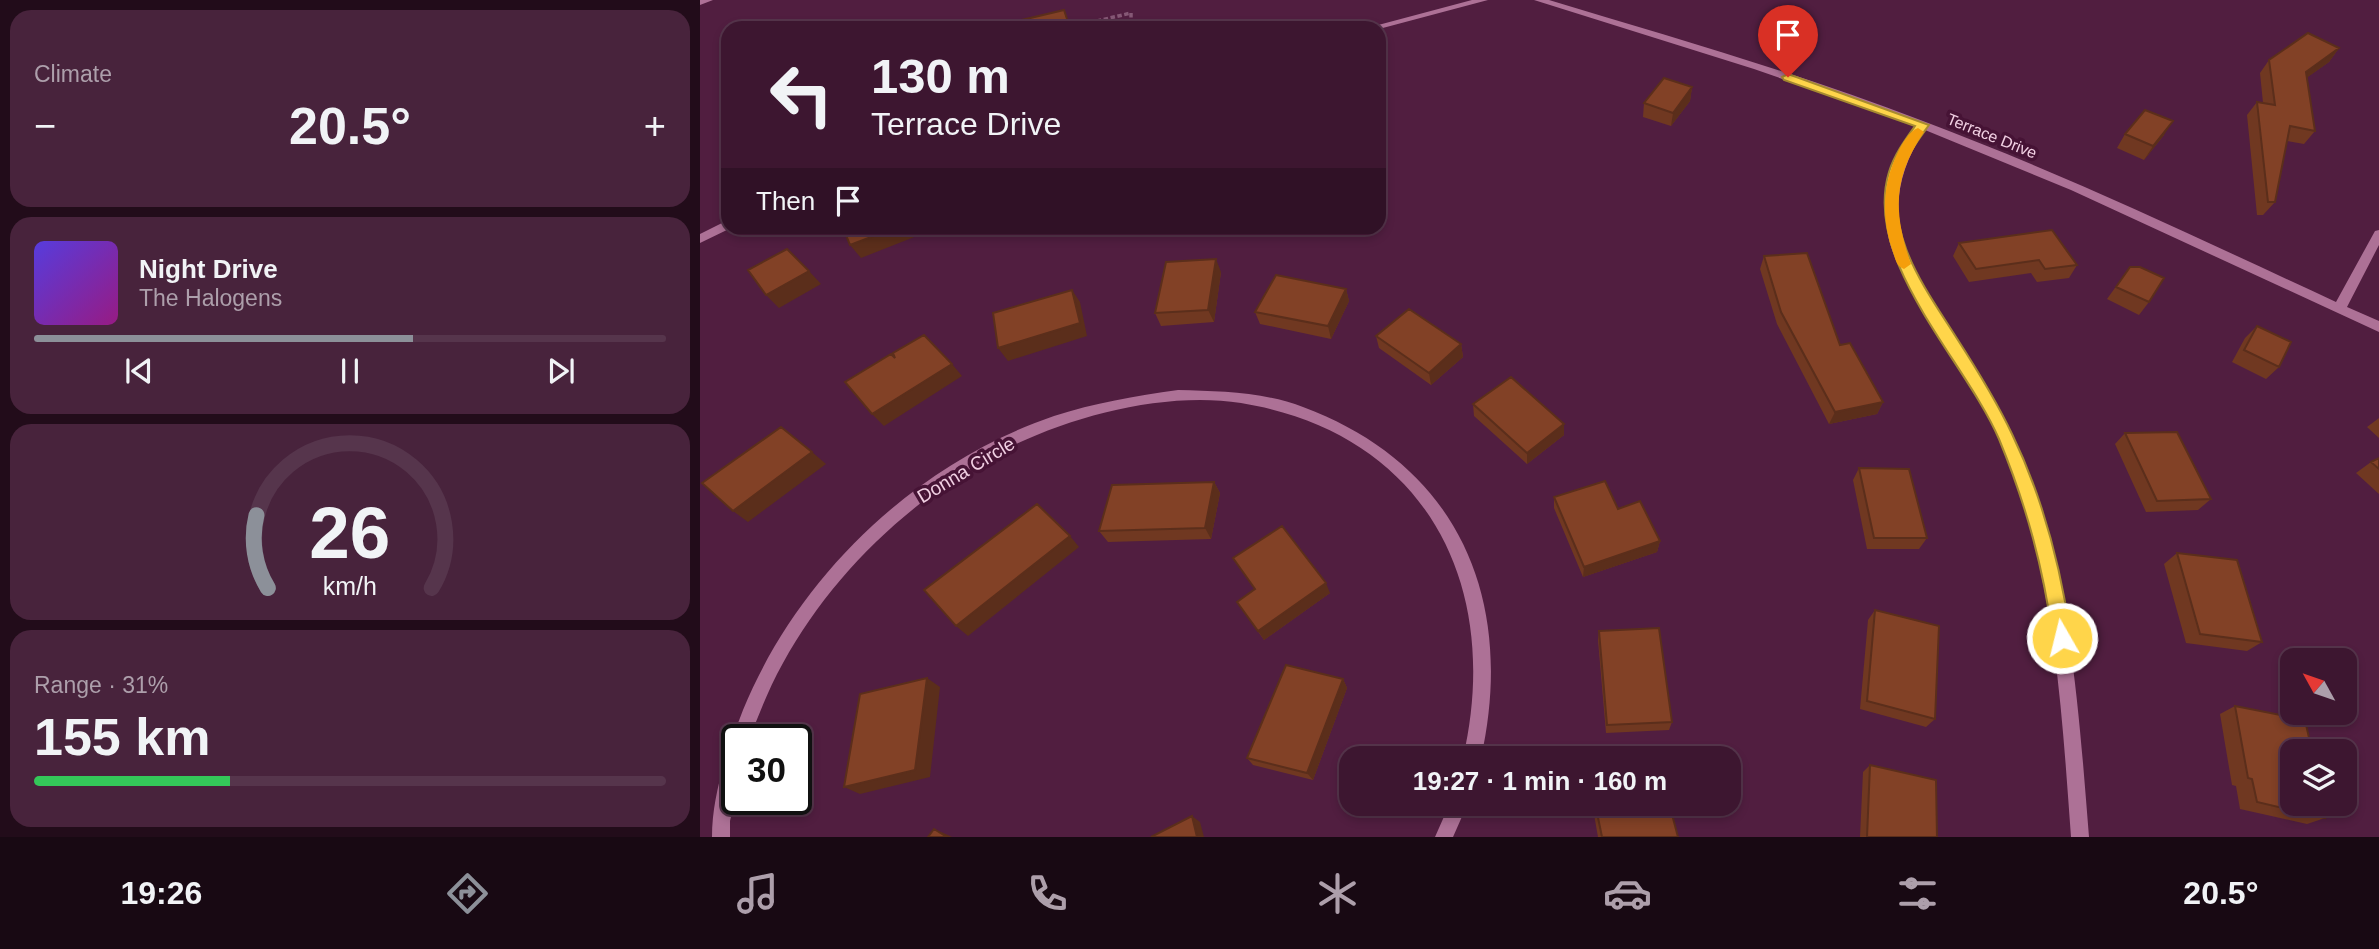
<!DOCTYPE html>
<meta charset="utf-8">
<style>
:root{--surface:#3d1630;--page:#48233c;--text:#f1f3f6;--muted:#ad9fab;--line:#56354c;--accent:#8c9099}
body{margin:0;font-family:Arial,sans-serif;background:var(--page);color:var(--text);height:100vh;display:flex;flex-direction:column;font-size:26px;white-space:nowrap}
*{box-sizing:border-box;margin:0}
p{font-size:23px;color:var(--muted)}
.icon{flex:none;width:38px;height:38px;fill:none;stroke:currentColor;stroke-width:2;stroke-linecap:round;stroke-linejoin:round}
.map{position:relative;flex:1;overflow:hidden}
.drawer{display:flex;flex-direction:column;gap:10px;padding:10px;background:#220c1a;width:700px}
.drawer>*{flex:none}
.top-card{position:absolute;left:21px;top:21px;width:665px;height:214px;border-radius:21px;box-shadow:0 4px 10px #0003,0 0 0 2px var(--line);background:#3d1630;color:var(--text);overflow:hidden}
.needle{width:46px;rotate:310deg}
.tools{position:absolute;left:1580px;top:648px;display:grid;gap:14px}
.tools a{display:grid;place-items:center;width:77px;height:77px;border-radius:14px;background:var(--surface);box-shadow:0 4px 10px #0003,0 0 0 2px var(--line);font-size:35px}
.speed{position:absolute;left:21px;top:724px;display:flex;gap:14px;font-size:35px;font-weight:700;text-align:center}
.speed>*{display:grid;place-content:center;width:91px;height:91px;border-radius:50%;background:var(--surface);box-shadow:0 4px 10px #0003,0 0 0 2px var(--line);line-height:1}
.speed .limit{border:4px solid #111;border-radius:10px;background:#fff;color:#111}
.pin{position:absolute;display:grid;place-items:center;width:60px;height:60px;color:#fff;margin:-72px -30px;border-radius:50% 50% 50% 0;rotate:-45deg;box-shadow:0 0 7px #0007}
.pin .icon{rotate:45deg}
.me{position:absolute;width:77px;margin:-38px;rotate:352deg;stroke-linejoin:round;filter:drop-shadow(0 0 5px #0008)}
.turn{display:flex;align-items:center;gap:24px;height:147px;padding:0 35px;font-size:32px}
.turn .icon{width:91px;height:91px;stroke-width:2.5}
.turn b{display:block;font-size:49px;line-height:60px}
.then{display:flex;align-items:center;height:66px;padding:0 35px;background:#0003;gap:14px;font-size:26px}
.big{font-size:52px;font-weight:700;line-height:1.1}
.drawer .widget{flex:1;display:flex;flex-direction:column;justify-content:center;gap:10px;min-width:0;padding:0 24px;border-radius:21px;background:var(--page)}
.drawer .dial{align-items:center;gap:0}
.dial svg{height:182px;overflow:visible;fill:none;stroke:var(--line);stroke-width:7;stroke-linecap:round;text-anchor:middle}
.dial text{fill:var(--text);stroke:none}
.song{display:flex;align-items:center;gap:21px}
.cover{width:84px;height:84px;border-radius:10px;background:linear-gradient(135deg,hsl(250 70% 55%),hsl(310 70% 35%))}
.played{height:7px;border-radius:4px;background:linear-gradient(90deg,var(--accent) 60%,var(--line) 60%)}
.keys{display:flex;justify-content:space-around;direction:ltr}
.heat{display:flex;justify-content:space-between;align-items:center;font-size:38px;direction:ltr}
.charge{height:10px;border-radius:5px;background:linear-gradient(90deg,#34c759 31%,var(--line) 0)}
.trip{position:absolute;left:639px;top:746px;width:402px;height:70px;border-radius:21px;background:var(--surface);box-shadow:0 4px 10px #0003,0 0 0 2px var(--line);font-weight:700;line-height:70px;text-align:center}
.tabs{display:flex;height:112px;justify-content:space-around;align-items:center;background:#180913;color:var(--muted)}
.tabs .icon{width:49px;height:49px}
.tabs .on{color:var(--accent)}
.tabs b{font-size:32px;color:var(--text)}
main{display:flex;flex:1;min-height:0}
.map>svg:first-child{display:block}
</style>
<main>
<section class="drawer">
<div class="widget"><p>Climate</p>
<div class="heat"><a>−</a><b class="big">20.5°</b><a>+</a></div>
</div>
<div class="widget">
<div class="song"><i class="cover"></i><div><b>Night Drive</b><p>The Halogens</p></div></div>
<div class="played"></div>
<div class="keys"><svg class="icon" aria-label="previous" viewBox="0 0 24 24"><path d="M18 5L8 12l10 7zM5 5v14"/></svg><svg class="icon" aria-label="pause" viewBox="0 0 24 24"><path d="M8 5v14M16 5v14"/></svg><svg class="icon" aria-label="next" viewBox="0 0 24 24"><path d="M6 5l10 7-10 7zM19 5v14"/></svg></div>
</div>
<div class="widget dial"><svg viewBox="0 0 100 80">
<path d="M14 69A42 42 0 1 1 86 69"/>
<path d="M14 69A42 42 0 0 1 9 37" stroke="#8c9099"/>
<text x="50" y="56" font-size="32" font-weight="700">26</text>
<text x="50" y="72" font-size="11">km/h</text>
</svg></div>
<div class="widget"><p>Range · 31%</p><b class="big">155 km</b><div class="charge"></div></div>
</section>
<div class="map">
<svg width="1679" height="837" viewBox="0 0 1679 837">
<rect width="100%" height="100%" fill="#511e40"/>
<g fill="none" stroke-linecap="round" stroke-linejoin="round">
<path stroke="#855875" stroke-width="3.5" stroke-dasharray="4.5 2.5" stroke-linecap="butt" d="M398,28L397,21L431,13V18"/>
<path fill="#ad7196" fill-rule="evenodd" d="M0,0H13L0,5Z
M772,0H788L679,29L667,28Z
M834,0H849C975,38 1101,74 1223,121C1364,174 1500,239 1636,302L1675,231L1679,230V245L1647,307L1679,321V332L1371,190L1225,130C1194,175 1189,224 1215,273C1248,328 1287,379 1313,437C1370,563 1378,701 1389,837H1371C1361,701 1354,565 1299,438C1281,395 1254,355 1228,315C1213,290 1194,265 1188,235C1181,194 1193,159 1217,126L1054,69Z
M28,220V228H31L0,243V234Z
M478,390C520,391 564,392 603,407C759,465 816,600 781,758H763C803,584 725,433 541,403C465,391 370,416 302,451C211,498 132,574 83,663C69,688 59,714 49,740H37V790L30,821V837H12C12,794 28,749 43,710C98,576 216,463 354,416C394,403 435,396 478,390Z
M750,803H768L753,837H735Z"/>
</g>
<path fill="#703821" d="M1639,48L1629,62L1606,78L1615,131L1604,144L1587,141L1575,202L1563,215H1557L1547,115L1557,102L1563,103L1560,73L1569,60Z
M992,87L990,101L971,126L943,117L944,103Z
M1425,134L1464,135L1444,160L1417,148Z
M1259,243L1377,265L1369,278L1337,282L1331,273L1269,282L1253,256Z
M1064,256L1140,345L1183,402L1177,414L1129,424L1077,324L1060,269Z
M1430,267L1449,302L1439,315L1407,299Z
M521,272L514,322L461,326L455,313Z
M646,289L649,301L631,339L560,324L555,312Z
M1557,326L1579,367L1566,379L1532,362L1545,338Z
M676,336L761,344L763,357L731,385L679,348Z
M773,404L864,435L827,464L774,416Z
M1679,418V438L1667,427Z
M1425,433L1511,499L1498,510L1446,512L1415,444Z
M1679,458V494L1656,473L1671,462Z
M1159,468L1227,538L1219,549H1167L1153,480Z
M514,482L520,493L511,539L408,542L399,531Z
M854,497L918,509L960,541L957,552L883,577L854,508Z
M1477,553L1562,642L1547,651L1486,643L1464,564Z
M533,558L630,593L564,640L537,602L555,590Z
M1175,610L1235,719L1226,727L1160,709L1168,620Z
M899,631L972,722L969,730L906,733L898,640Z
M643,679L647,688L613,780L553,765L547,758Z
M1535,706L1592,751L1644,803L1646,811L1627,817H1625V818L1607,824L1540,809L1536,786L1532,785L1520,714Z
M1170,765L1237,837H1160L1163,772Z
M892,803H969L978,837H898Z"/>
<path fill="#5b2e1b" d="M1639,48L1629,62L1595,86L1606,72Z
M992,87L990,101L971,126L973,113Z
M1473,121L1464,135L1444,160L1453,146Z
M195,228H224L227,232L161,258L150,245Z
M516,259L521,272L514,322L508,310Z
M109,271L121,284L79,308L66,295Z
M646,289L649,301L631,339L628,326Z
M372,290L380,302L387,336L308,361L298,348Z
M761,344L763,357L731,385L729,373Z
M252,364L262,376L184,426L172,414Z
M1183,402L1177,414L1129,424L1135,412Z
M864,424V435L827,464V453Z
M112,452L126,464L48,522L33,511Z
M514,482L520,493L511,539L505,528Z
M370,536L379,547L268,636L256,626Z
M960,541L957,552L883,577L884,567Z
M626,583L630,593L564,640L558,631Z
M227,678L240,687L230,777L160,794L144,787Z
M643,679L647,688L613,780L607,773Z
M492,816L500,822L504,837H497Z
M234,829L248,835L252,837H247Z"/>
<path fill="#824126" stroke="#5b2e1b" stroke-width="2" d="M364,10L370,28H306L305,24Z
M1608,33L1639,48L1606,72L1615,131L1590,126L1575,202H1568L1557,102L1575,105L1569,60Z
M964,78L992,87L973,113L944,103Z
M1445,110L1473,121L1453,146L1425,134Z
M143,228H195L150,245Z
M1352,230L1377,265L1345,269L1339,260L1276,269L1259,243Z
M87,249L109,271L66,295L48,270Z
M1107,253L1140,345L1150,343L1183,402L1135,412L1081,312L1064,256Z
M516,259L508,310L455,313L466,262Z
M1430,267H1440L1464,278L1449,302L1416,287Z
M576,275L646,289L628,326L555,312Z
M372,290L380,323L298,348L293,313Z
M709,309L761,344L729,373L676,336Z
M1557,326L1591,342L1579,367L1544,350Z
M224,335L252,364L172,414L145,382L191,354L195,358L193,353Z
M811,377L864,424L827,453L773,404Z
M81,427L112,452L33,511L2,483Z
M1477,432L1511,499L1457,501L1425,433Z
M1679,458V469L1671,462Z
M1159,468L1209,469L1227,538H1174Z
M905,481L918,509L940,501L960,541L884,567L854,497Z
M514,482L505,528L399,531L412,485Z
M337,504L370,536L256,626L224,590Z
M582,526L626,583L558,631L537,602L555,589L533,558Z
M1477,553L1537,560L1562,642L1500,634Z
M1175,610L1239,626L1235,719L1167,701Z
M959,628L972,722L907,725L899,631Z
M586,665L643,679L607,773L547,758Z
M227,678L215,770L144,787L160,694Z
M1535,706L1605,720L1612,751H1592V803H1644L1646,811L1623,806L1625,818L1557,802L1552,779L1548,778Z
M1170,765L1236,780L1237,837H1167Z
M895,803H969L978,837H902Z
M492,816L497,837H451Z
M234,829L247,837H228Z"/>
<path fill="#ffd54a" stroke="#a68a30" stroke-width="2" d="M1088,74L1229,125C1219,139 1208,153 1202,170C1182,232 1225,288 1256,337C1276,368 1296,400 1312,434C1343,498 1361,568 1371,638L1368,645L1362,647L1355,645L1353,638C1343,567 1327,507 1299,439C1265,360 1162,261 1189,172C1194,155 1205,140 1215,126L1084,80L1082,77Z"/>
<path fill="#f59e0b" d="M1218,128L1224,132C1193,178 1193,212 1211,264L1204,269C1196,266 1196,260 1193,252C1181,218 1182,185 1198,152C1202,144 1209,131 1218,128Z"/>
<g text-anchor="middle" dominant-baseline="central" stroke-width="7" stroke-linejoin="round" paint-order="stroke">
<g font-size="16" fill="#f1d0e3" stroke="#461335">
<text transform="translate(1292 136) rotate(22)">Terrace Drive</text>
</g>
<g font-size="19" fill="#f1d0e3" stroke="#461335">
<text transform="translate(266 470) rotate(-31)">Donna Circle</text>
</g>
</g>
</svg>
<div class="tools">
<a><svg class="needle" viewBox="-14 -14 28 28"><path d="M0-13l5 13h-10z" fill="#e53935"/><path d="M0 13l5-13h-10z" fill="#ad9fab"/></svg></a>
<a><svg class="icon" aria-label="layers" viewBox="0 0 24 24"><path d="M12 4l9 5-9 5-9-5zM3 14l9 5 9-5"/></svg></a>
</div>
<div class="speed"><div class="limit">30</div></div>
<div class="pin" style="left:1088px;top:77px;background:#d93025"><svg class="icon" aria-label="arrive" viewBox="0 0 24 24"><path d="M6 21V4h12l-3 4 3 4H6"/></svg></div>
<svg class="me" style="left:1362px;top:638px" viewBox="-20 -20 40 40"><circle r="17" fill="#ffd54a" stroke="#fff" stroke-width="3"/><path d="M0-11L8 9 0 5-8 9z" fill="#fff"/></svg>
<div class="trip">19:27 · 1 min · 160 m</div>
<div class="top-card">
<div class="turn"><svg class="icon" aria-label="left" viewBox="0 0 24 24"><path d="M17 20v-9H6M10 6l-5 5 5 5"/></svg><div><b>130 m</b>Terrace Drive</div></div>
<div class="then">Then<svg class="icon" aria-label="arrive" viewBox="0 0 24 24"><path d="M6 21V4h12l-3 4 3 4H6"/></svg></div>
</div>
</div>
</main>
<nav class="tabs">
<b>19:26</b>
<svg class="icon on" aria-label="directions" viewBox="0 0 24 24"><path d="M12 3l9 9-9 9-9-9zM9 14v-3h6M13 9l2 2-2 2"/></svg>
<svg class="icon" aria-label="music" viewBox="0 0 24 24"><path d="M9 18V5l10-2v13"/><circle cx="6" cy="18" r="3"/><circle cx="16" cy="16" r="3"/></svg>
<svg class="icon" aria-label="phone" viewBox="0 0 24 24"><path d="M5 4h4l2 5-3 2q2 4 5 5l2-3 5 2v4C11 20 4 13 5 4z"/></svg>
<svg class="icon" aria-label="climate" viewBox="0 0 24 24"><path d="M12 3v18M4 7l16 10M4 17L20 7"/></svg>
<svg class="icon" aria-label="car" viewBox="0 0 24 24"><path d="M5 17H2v-5l4-1 3-4h7l3 4 3 1v5h-3M9 17h6M6 11h13"/><circle cx="7" cy="17" r="2"/><circle cx="17" cy="17" r="2"/></svg>
<svg class="icon" aria-label="filters" viewBox="0 0 24 24"><path d="M4 7h16M4 17h16"/><circle cx="9" cy="7" r="2"/><circle cx="15" cy="17" r="2"/></svg>
<b>20.5°</b>
</nav>
